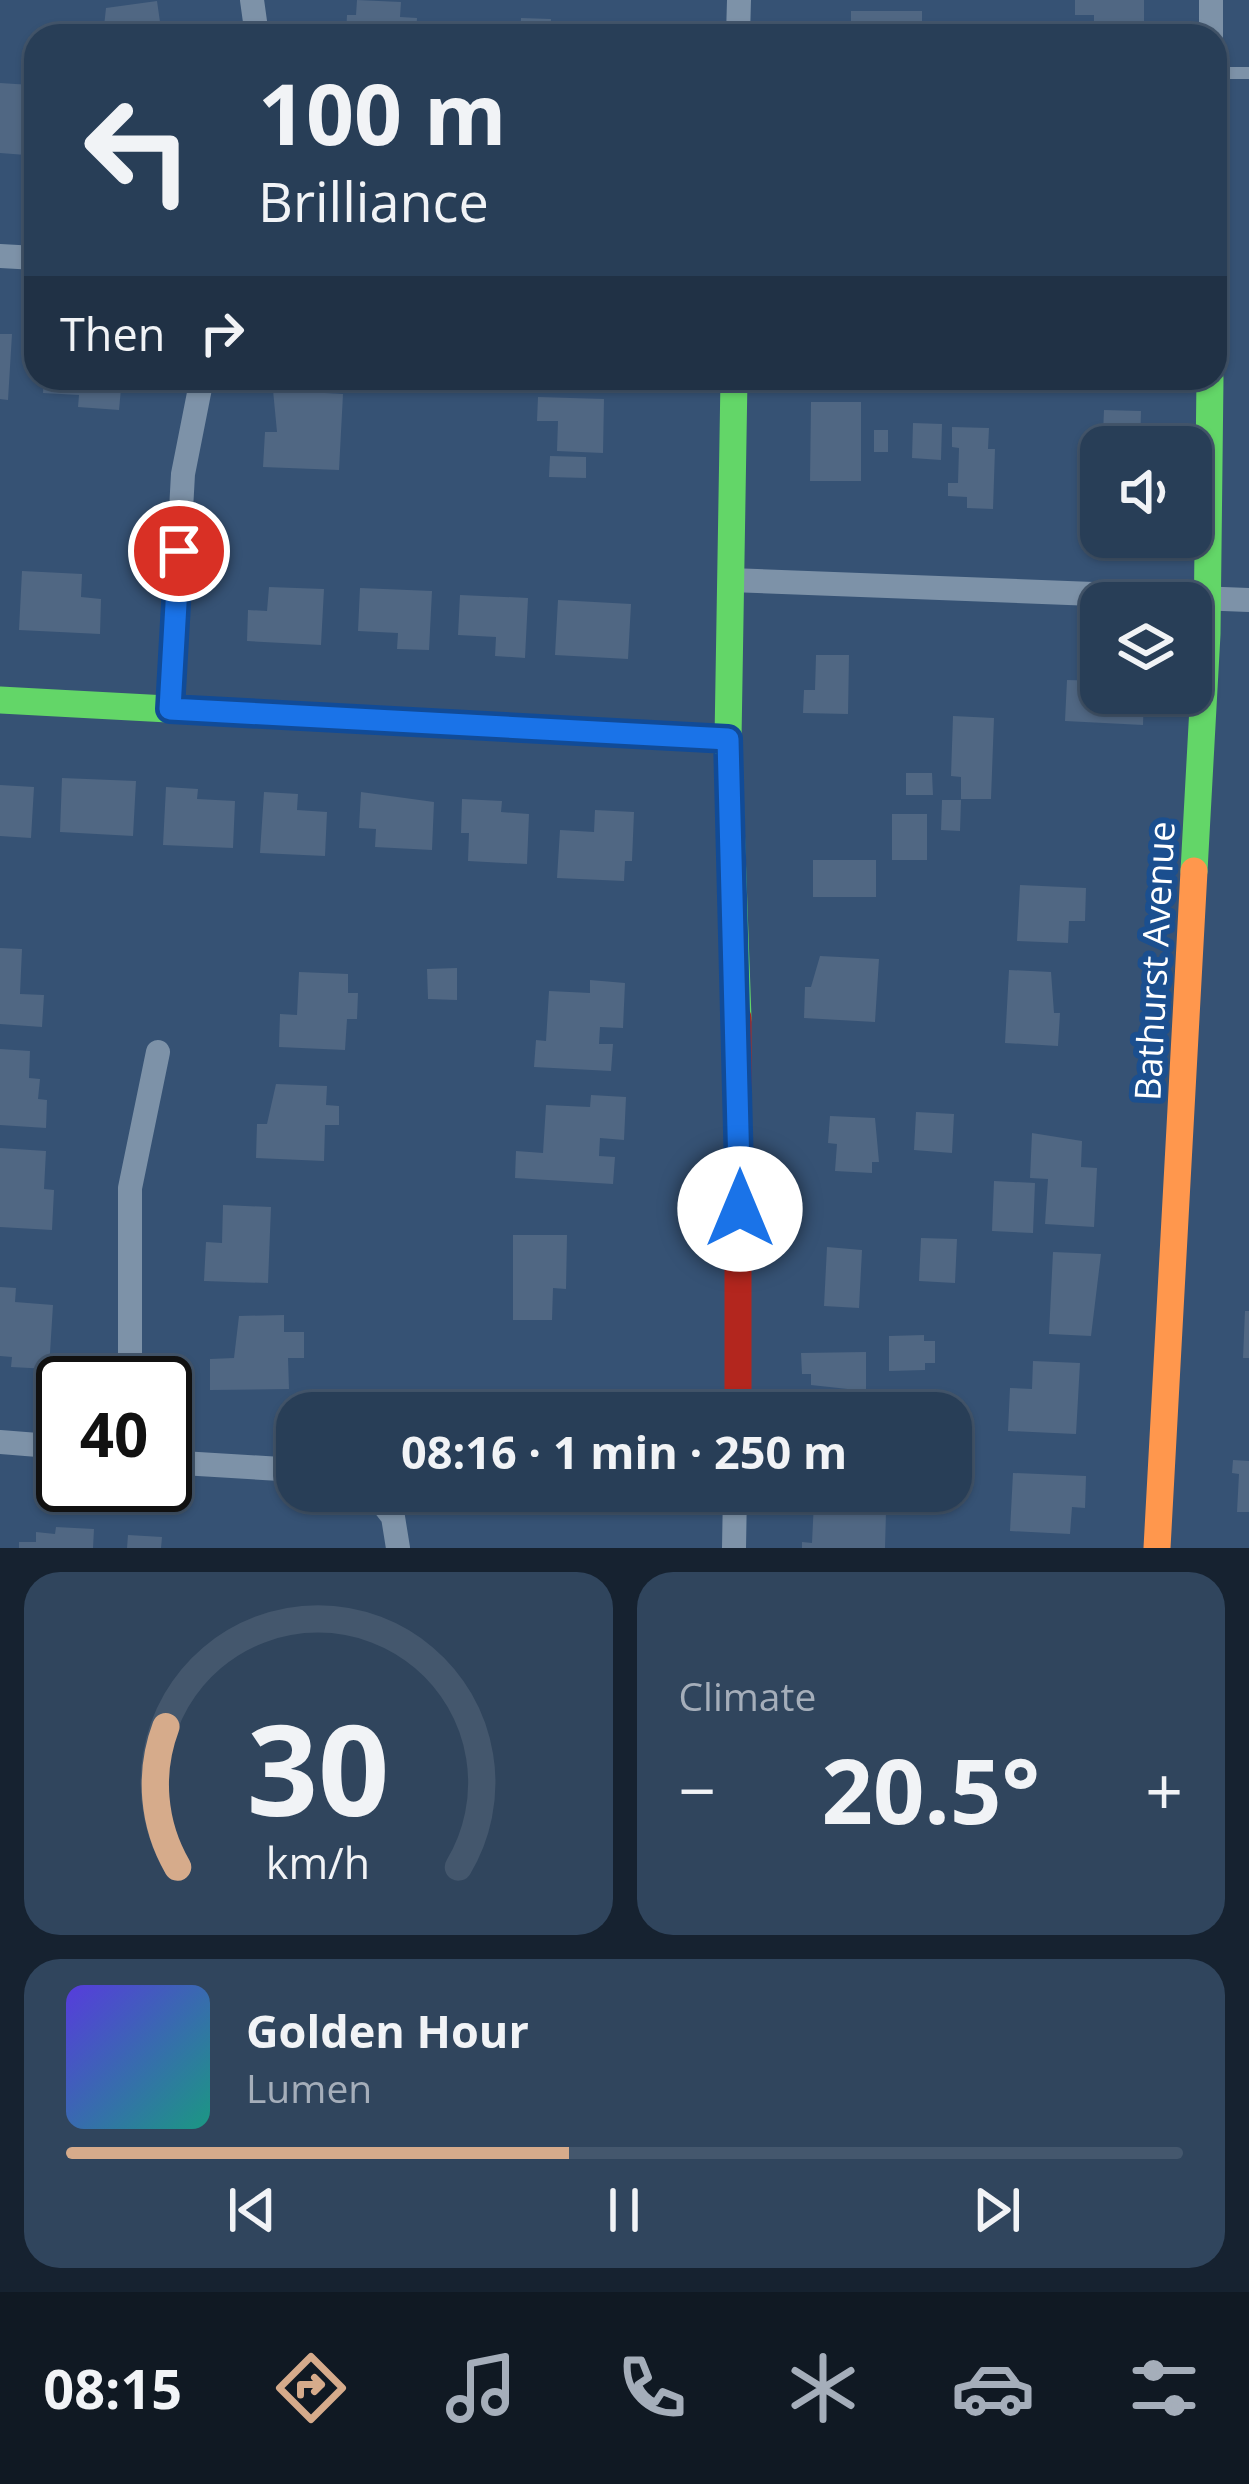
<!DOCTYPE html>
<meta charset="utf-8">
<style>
:root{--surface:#283e57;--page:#30455d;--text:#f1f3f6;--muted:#a5aeba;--line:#44576d;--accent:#d6ab8b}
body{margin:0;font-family:"Open Sans",sans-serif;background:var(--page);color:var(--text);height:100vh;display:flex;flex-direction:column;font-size:45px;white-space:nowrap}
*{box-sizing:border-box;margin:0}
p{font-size:39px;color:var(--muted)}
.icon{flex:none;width:66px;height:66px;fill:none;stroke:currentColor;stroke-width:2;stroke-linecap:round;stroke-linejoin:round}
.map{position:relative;height:1548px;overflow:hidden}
.drawer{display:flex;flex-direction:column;gap:24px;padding:24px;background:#162230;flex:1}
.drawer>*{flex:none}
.hud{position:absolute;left:24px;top:24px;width:1203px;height:366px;border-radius:36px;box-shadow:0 3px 9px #0004,0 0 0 3px var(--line);background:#283e57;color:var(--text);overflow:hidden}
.fabs{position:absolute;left:1080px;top:426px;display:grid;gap:24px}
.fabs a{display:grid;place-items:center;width:132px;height:132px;border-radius:24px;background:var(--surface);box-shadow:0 3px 9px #0004,0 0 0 3px var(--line);font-size:60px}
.speed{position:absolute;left:36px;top:1356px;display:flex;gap:24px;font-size:60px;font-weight:700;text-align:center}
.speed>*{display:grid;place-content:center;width:156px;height:156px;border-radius:50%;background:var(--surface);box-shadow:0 3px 9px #0004,0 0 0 3px var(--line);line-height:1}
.speed .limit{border:6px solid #111;border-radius:18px;background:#fff;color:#111}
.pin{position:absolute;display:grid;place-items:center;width:102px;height:102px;color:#fff;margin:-51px;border:6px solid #fff;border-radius:50%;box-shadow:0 3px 12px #0007}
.me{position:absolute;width:132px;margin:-66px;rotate:0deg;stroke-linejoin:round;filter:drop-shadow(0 0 9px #0008)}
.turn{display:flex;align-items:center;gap:42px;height:252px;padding:0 36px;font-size:54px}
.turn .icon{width:156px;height:156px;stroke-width:2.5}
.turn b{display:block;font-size:84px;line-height:102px}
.then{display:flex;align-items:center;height:114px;padding:0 36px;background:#0003;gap:24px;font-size:45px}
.big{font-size:90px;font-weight:700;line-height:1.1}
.drawer .tile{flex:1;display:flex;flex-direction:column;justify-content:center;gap:18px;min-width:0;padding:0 42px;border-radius:36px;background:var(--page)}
.drawer .dial{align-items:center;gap:0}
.dial svg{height:312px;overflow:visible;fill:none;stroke:var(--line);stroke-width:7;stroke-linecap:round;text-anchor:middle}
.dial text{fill:var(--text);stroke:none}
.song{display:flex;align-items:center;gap:36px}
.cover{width:144px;height:144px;border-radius:18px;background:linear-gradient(135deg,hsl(250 70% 55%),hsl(170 70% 35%))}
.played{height:12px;border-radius:6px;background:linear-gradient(90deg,var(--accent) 45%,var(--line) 45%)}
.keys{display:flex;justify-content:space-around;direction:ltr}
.heat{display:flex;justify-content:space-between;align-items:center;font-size:66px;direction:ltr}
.drawer .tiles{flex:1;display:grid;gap:24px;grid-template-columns:1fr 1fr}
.tile:last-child{grid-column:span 2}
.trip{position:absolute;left:276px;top:1392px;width:696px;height:120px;border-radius:36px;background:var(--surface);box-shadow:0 3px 9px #0004,0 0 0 3px var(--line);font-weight:700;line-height:120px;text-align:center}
.tabs{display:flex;height:192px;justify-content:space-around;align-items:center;background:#101923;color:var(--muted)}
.tabs .icon{width:84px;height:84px}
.tabs .selected{color:var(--accent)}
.tabs b{font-size:54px;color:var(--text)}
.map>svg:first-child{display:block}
</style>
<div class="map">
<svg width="1249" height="1548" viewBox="0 0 1249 1548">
<rect width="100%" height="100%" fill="#365274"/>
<path fill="#506783" d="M357,0L401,2L400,17L417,18L416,36H346L347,15H356Z
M1075,0H1144V29H1094V15H1075Z
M157,1L162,36H103L106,8Z
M851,11H922V36H851Z
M521,18L551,19L550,36H520Z
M0,83L31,85L26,155L0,153Z
M0,334H12L8,400L0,399Z
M44,378H122L119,410L78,407L79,395L43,393Z
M273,390L343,394L339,470L263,467L265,432H277Z
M538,397L604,399L603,453L557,451L558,421H537Z
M811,402H861V481H810Z
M1104,410L1141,411L1140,447H1101V476L1086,475L1088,434H1103Z
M913,423L942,424L941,460L912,458Z
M952,427L989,428L988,449H995L993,509L967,508V497L948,496V483H958L959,448L952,447Z
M874,430H888V452H874Z
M550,456L586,457V478L549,477Z
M22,571L82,574L81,597L101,599L100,634L19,630Z
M269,587L324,589L321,645L247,641L248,610L267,611Z
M360,588L432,591L429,650L397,649L398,633L358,631Z
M460,595L528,598L525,658L495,656L496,637L458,635Z
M558,600L631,604L628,659L555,655Z
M816,655H849L848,714L803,713L804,690H815Z
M1067,680L1101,681V693H1144L1143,725L1065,721Z
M953,716L994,718L991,799H961V777L951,776Z
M906,773H932L933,795H906Z
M62,778L136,781L133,836L60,832Z
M0,785L34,787L31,838L0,836Z
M166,787L198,789L197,799L235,801L233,848L163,845Z
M264,792L298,794L297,810L327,812L325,856L260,853Z
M361,792L434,802L432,850L375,847L376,829L359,828Z
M462,799L502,801L501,812L529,814L527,864L468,861L469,833H461Z
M942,800H961L960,831L941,830Z
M595,810L634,812L632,861H625L624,881L557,878L560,830L594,832Z
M892,814H927V860H892Z
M813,860H876V897H813Z
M1020,885L1086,888L1085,921H1069L1068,943L1017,941Z
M0,948L22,949L20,994L44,995L42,1027L0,1024Z
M820,956L879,959L875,1022L804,1018L805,987H811Z
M457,968V1000L428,999L427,969Z
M1009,970L1051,972L1054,1013H1060L1058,1046L1005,1043Z
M299,972L348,974V993H358L357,1019H347L345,1050L279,1047L280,1014L297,1015Z
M590,980L625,983L623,1028L600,1027L599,1044H613L611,1071L534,1067L536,1040L546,1041L549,991L590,993Z
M0,1049L30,1051L29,1078L40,1079L38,1099L47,1100L46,1128L0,1125Z
M276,1084L327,1086L326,1105L339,1106V1125H325L324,1161L256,1158L257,1124H267Z
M591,1095L626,1097L624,1140L600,1138L599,1156L615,1157L613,1184L515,1178L516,1151L543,1153L546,1105L590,1107Z
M916,1112L954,1114L952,1153L914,1150Z
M830,1116L875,1118L879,1162H872V1173L835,1171L837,1144L828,1143Z
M1032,1133L1082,1141L1081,1167L1097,1168L1094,1227L1045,1224L1048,1179L1030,1178Z
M0,1148L46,1151L44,1189L54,1190L52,1230L0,1227Z
M994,1181L1035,1183L1033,1233L992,1231Z
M223,1205L271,1207L268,1283L204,1281L206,1242L222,1243Z
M513,1235H567L566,1289L553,1288L552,1320H513Z
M921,1238L957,1239L955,1283L919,1281Z
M827,1247L862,1250L859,1308L824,1306Z
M1053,1252L1101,1254L1091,1336L1049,1334Z
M0,1287L16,1288L15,1302L53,1305L49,1369L11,1367L12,1357L0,1356Z
M1245,1311H1249V1358H1243Z
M284,1315V1332H304V1358H288L289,1389L210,1390V1359L234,1358L239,1316Z
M924,1335V1341H935V1363H925V1370L889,1371V1336Z
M866,1352V1391L811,1385V1374H802L801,1353Z
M1033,1361L1080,1363L1076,1434L1008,1431L1010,1388L1032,1389Z
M807,1403L857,1406V1413H806Z
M1233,1460L1249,1461V1512H1237L1239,1474L1232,1473Z
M1013,1473L1086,1476L1085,1508L1072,1507L1070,1534L1010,1531Z
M814,1501L874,1505V1511L886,1512L885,1548H802V1542L812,1543Z
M56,1527L94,1529L93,1548H19V1542H36V1532L55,1534Z
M128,1535L162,1537L161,1548H127Z"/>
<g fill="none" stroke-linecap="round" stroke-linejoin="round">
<path stroke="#7d92a8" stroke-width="12" d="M1215,73H1249"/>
<path stroke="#7d92a8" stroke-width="24" d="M252,0L257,36
M1211,0V36
M738,36L739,0
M0,256L36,258
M730,580L1249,600
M170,709L183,474L202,378
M130,1383V1188L158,1052
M0,1442L63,1447
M165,1462L297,1470
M373,1491L393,1517L398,1548
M734,1548L735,1491"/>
<path stroke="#63d668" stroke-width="27" d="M734,378L728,739L738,1018
M0,700L728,739
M1194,871L1207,634L1210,378"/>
<path stroke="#ff974d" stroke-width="27" d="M1157,1548L1194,871"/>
<path stroke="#b3261e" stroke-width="27" d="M738,1413V1018"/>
</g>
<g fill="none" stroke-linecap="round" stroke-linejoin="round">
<defs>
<path id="route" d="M179,551L170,709L728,739L740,1209"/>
</defs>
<use href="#route" stroke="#114b97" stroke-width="30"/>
<use href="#route" stroke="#1a73e8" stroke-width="21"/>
</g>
<g text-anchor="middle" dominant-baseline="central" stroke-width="12" stroke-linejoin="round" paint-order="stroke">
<g font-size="36" fill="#fff" stroke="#1b4f8f">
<text transform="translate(1154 961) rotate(-87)">Bathurst Avenue</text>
</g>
</g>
</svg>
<div class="fabs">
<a><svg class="icon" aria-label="sound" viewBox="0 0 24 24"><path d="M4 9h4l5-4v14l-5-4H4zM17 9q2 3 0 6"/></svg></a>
<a><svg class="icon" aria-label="layers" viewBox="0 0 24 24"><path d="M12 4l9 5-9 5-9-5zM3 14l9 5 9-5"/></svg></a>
</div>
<div class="speed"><div class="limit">40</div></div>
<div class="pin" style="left:179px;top:551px;background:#d93025"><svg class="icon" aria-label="arrive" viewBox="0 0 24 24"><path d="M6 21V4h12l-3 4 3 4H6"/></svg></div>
<svg class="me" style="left:740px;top:1209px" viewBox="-20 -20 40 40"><circle r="19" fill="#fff"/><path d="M0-13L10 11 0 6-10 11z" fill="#1a73e8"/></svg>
<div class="trip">08:16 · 1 min · 250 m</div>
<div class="hud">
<div class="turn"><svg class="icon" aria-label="left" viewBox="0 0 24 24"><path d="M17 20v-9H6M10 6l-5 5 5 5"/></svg><div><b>100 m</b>Brilliance</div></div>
<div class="then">Then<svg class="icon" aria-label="right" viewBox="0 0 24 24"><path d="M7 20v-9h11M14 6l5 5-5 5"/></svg></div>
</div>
</div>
<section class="drawer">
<div class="tiles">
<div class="tile dial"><svg viewBox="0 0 100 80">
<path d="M14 69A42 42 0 1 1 86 69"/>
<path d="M14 69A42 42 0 0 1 11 33" stroke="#d6ab8b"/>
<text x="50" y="56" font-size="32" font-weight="700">30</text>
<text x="50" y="72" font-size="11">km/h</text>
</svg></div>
<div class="tile"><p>Climate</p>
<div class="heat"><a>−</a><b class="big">20.5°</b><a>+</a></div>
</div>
<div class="tile">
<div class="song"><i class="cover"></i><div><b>Golden Hour</b><p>Lumen</p></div></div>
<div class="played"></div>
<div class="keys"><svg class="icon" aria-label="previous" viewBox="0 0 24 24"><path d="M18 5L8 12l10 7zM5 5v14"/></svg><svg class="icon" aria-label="pause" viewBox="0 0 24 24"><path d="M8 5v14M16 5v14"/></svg><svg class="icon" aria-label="next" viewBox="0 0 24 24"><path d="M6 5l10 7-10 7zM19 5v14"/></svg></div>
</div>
</div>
</section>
<nav class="tabs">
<b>08:15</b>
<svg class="icon selected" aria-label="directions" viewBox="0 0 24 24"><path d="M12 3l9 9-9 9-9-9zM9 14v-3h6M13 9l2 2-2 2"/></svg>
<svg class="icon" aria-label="music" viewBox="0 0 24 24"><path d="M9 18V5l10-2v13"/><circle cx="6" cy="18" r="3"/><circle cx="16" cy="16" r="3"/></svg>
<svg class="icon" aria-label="phone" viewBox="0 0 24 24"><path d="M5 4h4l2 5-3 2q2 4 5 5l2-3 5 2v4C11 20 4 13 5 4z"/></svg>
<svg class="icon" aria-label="climate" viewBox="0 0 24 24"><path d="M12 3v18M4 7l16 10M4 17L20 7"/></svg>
<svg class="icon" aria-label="car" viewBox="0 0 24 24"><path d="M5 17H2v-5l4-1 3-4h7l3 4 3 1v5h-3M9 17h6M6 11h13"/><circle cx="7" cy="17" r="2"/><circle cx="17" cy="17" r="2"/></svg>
<svg class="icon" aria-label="filters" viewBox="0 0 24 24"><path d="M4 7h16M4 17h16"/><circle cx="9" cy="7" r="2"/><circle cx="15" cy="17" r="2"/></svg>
</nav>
